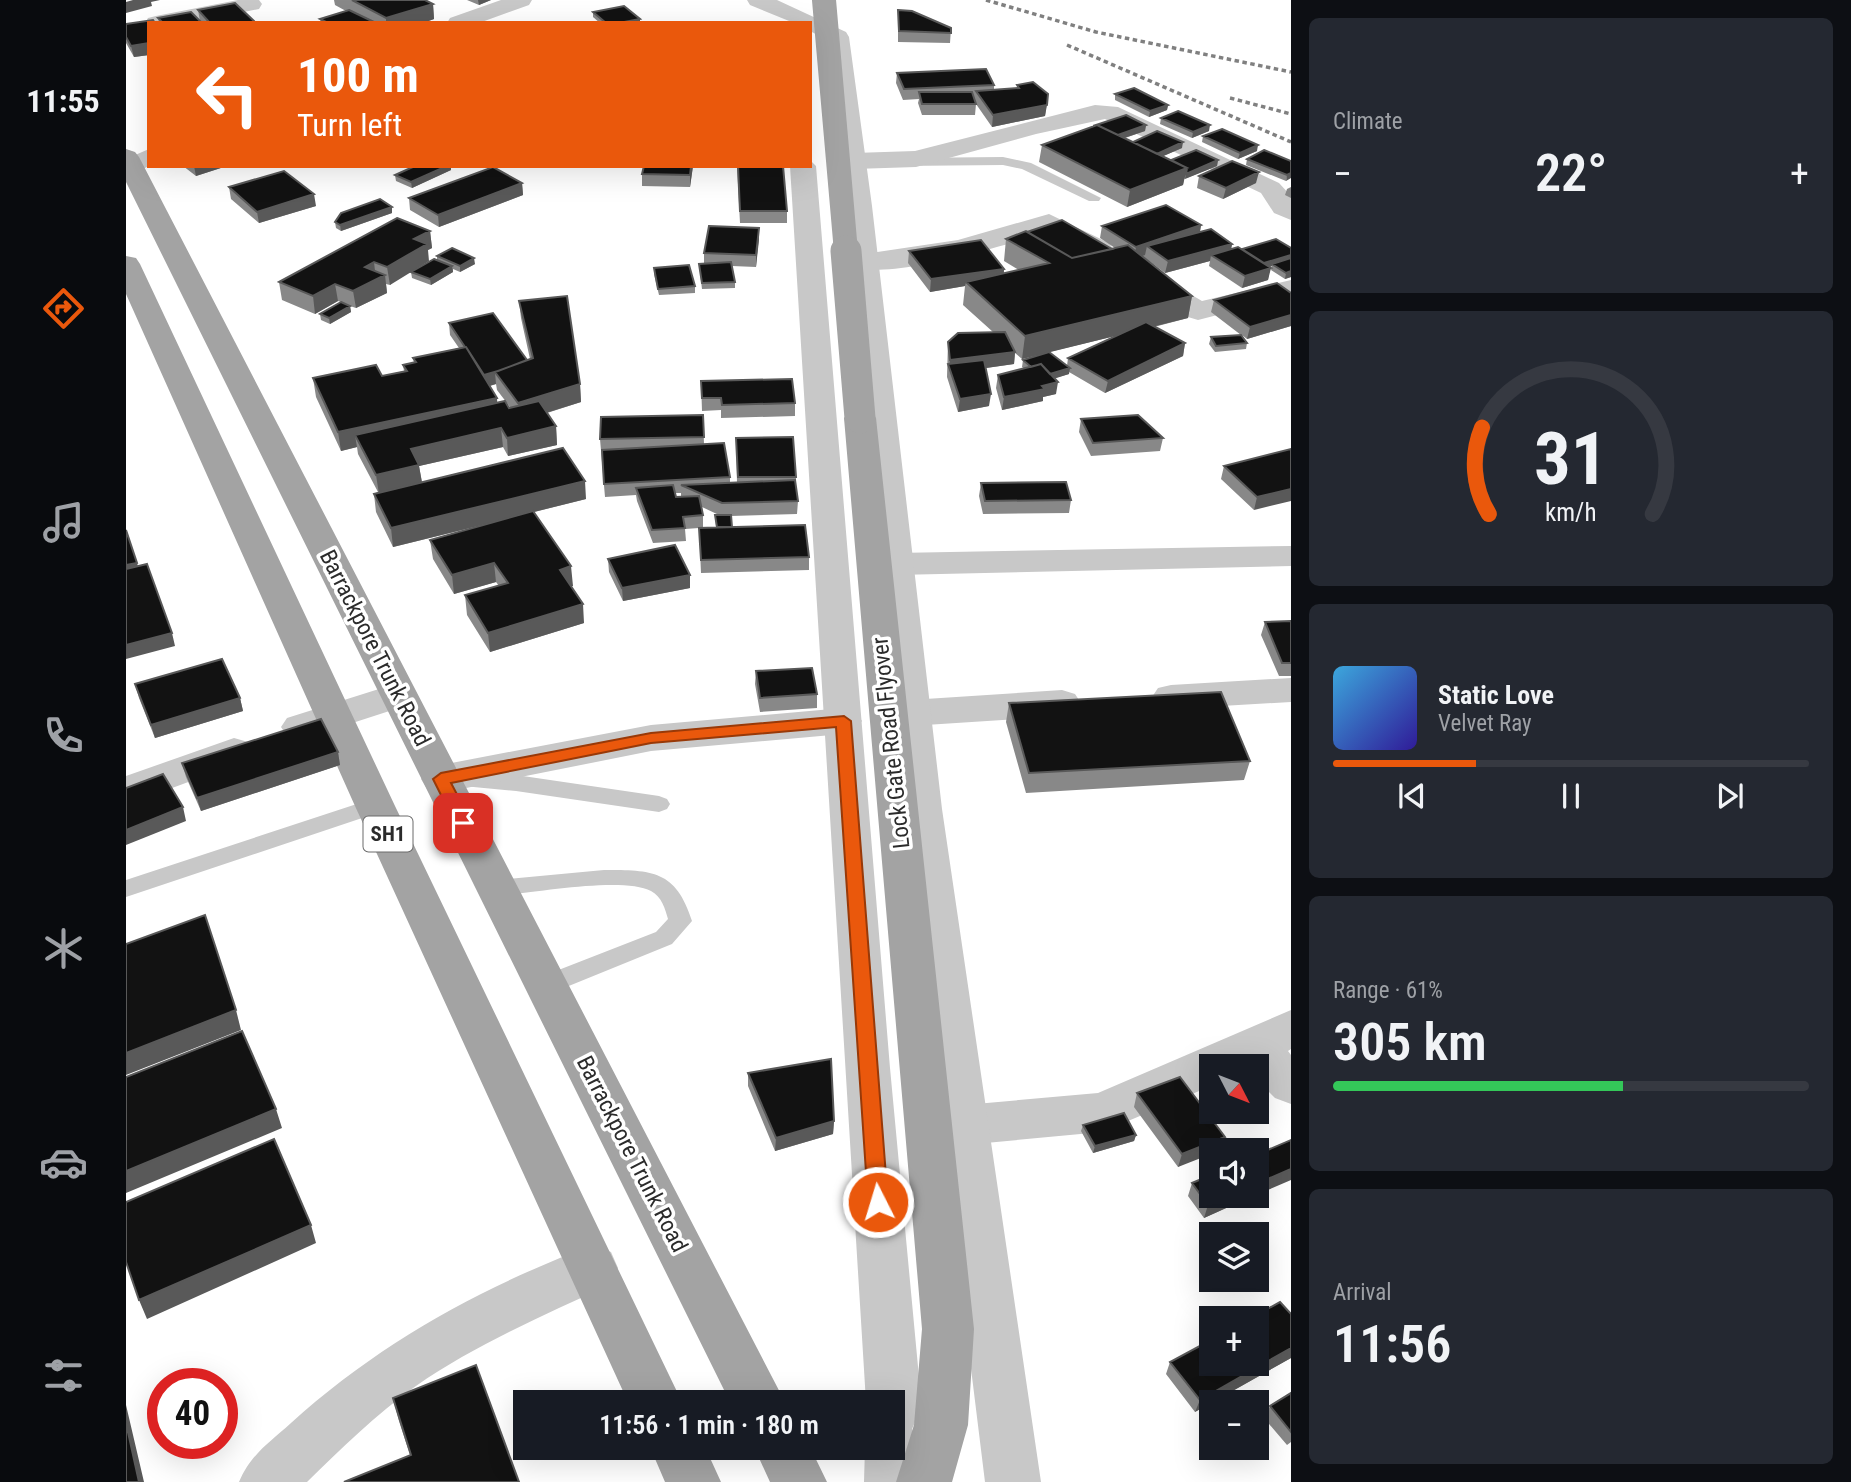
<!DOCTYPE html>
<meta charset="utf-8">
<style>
:root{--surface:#171b24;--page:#242831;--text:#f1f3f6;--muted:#9ea1a6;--line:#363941;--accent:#ea580c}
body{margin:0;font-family:"Roboto Condensed",sans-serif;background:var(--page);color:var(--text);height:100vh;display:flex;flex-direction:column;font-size:26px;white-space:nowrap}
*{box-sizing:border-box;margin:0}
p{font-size:23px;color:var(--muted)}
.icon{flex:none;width:38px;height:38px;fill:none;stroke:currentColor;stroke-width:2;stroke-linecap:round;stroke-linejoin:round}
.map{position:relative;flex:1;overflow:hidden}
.sheet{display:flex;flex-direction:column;gap:18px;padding:18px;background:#0d0f14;width:560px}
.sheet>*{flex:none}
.banner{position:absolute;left:21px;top:21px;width:665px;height:147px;border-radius:0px;box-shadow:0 7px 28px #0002;background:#ea580c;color:#fff;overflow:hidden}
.needle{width:46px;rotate:132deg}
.tools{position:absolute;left:1073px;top:1054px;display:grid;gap:14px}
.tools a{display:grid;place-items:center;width:70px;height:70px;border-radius:0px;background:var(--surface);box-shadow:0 7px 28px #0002;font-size:35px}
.speed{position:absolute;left:21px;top:1368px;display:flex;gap:14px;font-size:35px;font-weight:700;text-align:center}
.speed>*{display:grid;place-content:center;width:91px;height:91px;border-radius:50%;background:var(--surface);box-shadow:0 7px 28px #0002;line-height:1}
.speed .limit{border:10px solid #d22;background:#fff;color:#111}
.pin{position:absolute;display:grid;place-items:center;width:60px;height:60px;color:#fff;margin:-30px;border-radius:14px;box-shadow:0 4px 10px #0006}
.me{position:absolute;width:77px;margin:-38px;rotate:355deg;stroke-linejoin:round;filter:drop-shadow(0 0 5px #0008)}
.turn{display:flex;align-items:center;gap:24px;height:147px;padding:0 35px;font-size:32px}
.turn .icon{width:91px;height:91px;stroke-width:2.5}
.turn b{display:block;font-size:49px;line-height:60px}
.big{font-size:52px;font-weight:600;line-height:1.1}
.sheet .card{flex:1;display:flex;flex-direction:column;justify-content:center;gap:10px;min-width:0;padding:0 24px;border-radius:10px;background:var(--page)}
.sheet .dial{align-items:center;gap:0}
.dial svg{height:182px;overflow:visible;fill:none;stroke:var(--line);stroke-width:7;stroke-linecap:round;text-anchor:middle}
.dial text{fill:var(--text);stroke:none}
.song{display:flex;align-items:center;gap:21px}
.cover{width:84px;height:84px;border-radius:10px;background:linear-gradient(135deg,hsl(200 70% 55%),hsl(250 70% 35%))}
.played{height:7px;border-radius:4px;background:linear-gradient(90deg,var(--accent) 30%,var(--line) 30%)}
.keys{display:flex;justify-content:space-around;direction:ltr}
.heat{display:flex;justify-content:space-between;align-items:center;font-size:38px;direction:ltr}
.charge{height:10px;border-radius:5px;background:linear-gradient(90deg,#34c759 61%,var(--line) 0)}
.trip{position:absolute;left:387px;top:1390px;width:392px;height:70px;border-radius:0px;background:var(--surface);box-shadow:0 7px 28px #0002;font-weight:600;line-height:70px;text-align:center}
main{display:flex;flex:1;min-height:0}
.dock{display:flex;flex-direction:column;width:126px;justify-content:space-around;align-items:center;background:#090b0e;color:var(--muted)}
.dock .icon{width:49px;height:49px}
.dock .active{color:var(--accent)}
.dock b{font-size:32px;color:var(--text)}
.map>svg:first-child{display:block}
</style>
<main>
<nav class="dock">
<b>11:55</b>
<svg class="icon active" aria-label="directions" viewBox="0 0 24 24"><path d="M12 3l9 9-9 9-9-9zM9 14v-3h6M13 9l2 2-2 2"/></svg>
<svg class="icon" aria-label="music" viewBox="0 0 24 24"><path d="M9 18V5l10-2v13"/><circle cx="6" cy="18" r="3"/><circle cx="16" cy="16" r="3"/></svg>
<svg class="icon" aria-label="phone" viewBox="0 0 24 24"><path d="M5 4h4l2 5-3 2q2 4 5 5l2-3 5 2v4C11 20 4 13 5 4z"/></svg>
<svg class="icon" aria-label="climate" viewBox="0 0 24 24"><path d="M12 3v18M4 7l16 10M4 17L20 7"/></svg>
<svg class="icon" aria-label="car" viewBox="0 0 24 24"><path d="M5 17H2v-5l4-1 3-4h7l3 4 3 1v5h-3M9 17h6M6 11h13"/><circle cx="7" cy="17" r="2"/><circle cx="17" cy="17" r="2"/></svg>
<svg class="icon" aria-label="filters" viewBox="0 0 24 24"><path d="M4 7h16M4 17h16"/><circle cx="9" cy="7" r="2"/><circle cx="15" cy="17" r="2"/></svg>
</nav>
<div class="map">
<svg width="1165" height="1482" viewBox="0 0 1165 1482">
<rect width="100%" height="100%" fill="#fff"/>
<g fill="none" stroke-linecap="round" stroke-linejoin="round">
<path fill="#c8c8c8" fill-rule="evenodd" d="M877,157L905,163L975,198L973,201H963L896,169L877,165L775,166L768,162L775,158Z
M345,773L390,775L533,796L541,799L544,804L541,809L533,812L390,791L337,786L334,781L337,776Z
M249,798L257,801L260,806L257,811L0,897V880Z
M478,870C526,870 550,870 566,921L546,944L428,992L420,994L412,992L408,985L412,978L530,932L542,919C539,909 536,897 525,891C497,876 405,893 371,896L363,894L360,888L363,882L371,880Z"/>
<path fill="#c8c8c8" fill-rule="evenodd" d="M112,0H133L136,4L133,9L64,23H23V28L19,23L22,18L30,16Z
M969,105L992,107L1153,183L1165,196V220L1148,213L1135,193L979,119L910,134L790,167L728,169L719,166L715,161L719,156L728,153L789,151Z
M923,214L983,243L987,249L983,255C961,260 939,242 921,232C878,246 770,278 728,268L724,262L728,256L738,254L832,240Z
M1020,272L1030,274L1076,301L1165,280V296L1072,320L1062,317L1010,286L1006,280L1010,274Z
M1165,546V566L770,575L758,571L753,564L758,557L770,553Z
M1165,678V702L1045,709L1032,706L1026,697L1032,688L1045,685Z
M272,683L285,686L291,695L285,704L174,740L161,736L155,727L161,718Z
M936,690L949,694L955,703L949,712L936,716L784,726L771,722L765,713L771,704L784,700Z
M717,708L730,712L736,721L730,730L717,734L525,751L315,793L301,789L295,779L301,769L315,765L525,725Z
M108,738L122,742L127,751L122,760L0,805V776Z
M1165,1010V1049L1162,1051L1165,1055V1104L1149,1098L1130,1079V1066H1085V1086L976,1132L838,1145L821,1139L814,1125L821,1111L838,1105L972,1093Z
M467,1245L485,1252L492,1268L485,1284C419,1315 350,1344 290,1386C250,1414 215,1449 181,1482H113C125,1454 143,1443 165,1423C253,1343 356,1287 467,1245Z"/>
<path fill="#c8c8c8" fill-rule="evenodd" d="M375,0H406L403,5L353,23H321L324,18Z
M621,0H651L720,32L723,37L746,206L816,809L915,1482H859L776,809L719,206L701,40L684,31V23H668L624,5Z
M23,149V166L0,177V159Z
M684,160L690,166L764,1068L794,1388L793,1413L786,1429L793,1447L794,1482H738L739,1447H766V1402H740L664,166H684Z"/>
<path fill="#a3a3a3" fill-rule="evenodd" d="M0,149L9,152L13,157L659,1402H604L0,182Z
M0,256L10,258L14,264L269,806L556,1402H502L229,806L0,294Z
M734,409L745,411L750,418L848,1329L842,1425L826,1482H770L788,1425L796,1329L718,418L723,411Z
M524,1447H579L595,1482H539Z
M628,1447H684L701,1482H644Z"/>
<path stroke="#808080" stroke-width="3.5" stroke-dasharray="4.5 3.5" stroke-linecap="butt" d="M860,0L970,32L1165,72
M941,45L1165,142
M1104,98L1165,114"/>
<path stroke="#a3a3a3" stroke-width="24" d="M698,0L720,252"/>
<path stroke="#a3a3a3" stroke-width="31" d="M720,251L734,418"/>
</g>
<path fill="#888" fill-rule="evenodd" d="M208,0H299L307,4L308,19L297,23H195L194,19L220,11L209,5Z
M341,0H365L353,5Z
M72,10L129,23H33L32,18L74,21Z
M772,10L825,28L824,43L772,42Z
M467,12L514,23H474L467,17Z
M23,23V55L8,57L0,43V24Z
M771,73L868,85V90L891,88V85L922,94L919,116L866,127L850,104L849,115H796L792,103L793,99L777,100L770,83Z
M989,94L1042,105L1041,110L1023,117L989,100Z
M1035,118L1083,131L1066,138L1034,124Z
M1020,125L1019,131L999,138L1007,142L1056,148L1037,156L1045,160H1092L1091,166L1058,179L1057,185L1001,207L913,162L916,145Z
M1077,136L1131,151L1112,159L1076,142Z
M1121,159L1165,161L1160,181L1120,165Z
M57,166H101L70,176Z
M289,166H325V170L286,188L270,181L269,175Z
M518,166H567L564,187L516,186V174Z
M611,166L661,211V223H614Z
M1073,176L1130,183L1097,199L1071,188Z
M396,183L397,195L313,227L284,210L283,198Z
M103,187L190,206L133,223L105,199Z
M1165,187V198L1159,195L1161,189Z
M266,207V213L215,231L210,228L209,222Z
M1075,225L1074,232L1106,244L1105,249L1165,248V277L1159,279L1145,270L1146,266L1144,267L1142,280L1116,288L1083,266L1084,261L1039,273L1022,260L1066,296L1062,318L1028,327L1059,343L1057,356L979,393L943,372V374L929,378L930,394L917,397V401L876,410L870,388L872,375L899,369L896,367L897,360L920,353L896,359L889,353L888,364L860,368L863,406L832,412L821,377L822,342L867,332L837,305L839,286L804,292L782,263L783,251L878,269V273L893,270L878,261L880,239L986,249L989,248L974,238L976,226ZM989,336L942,358L941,366L923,352Z
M633,228L630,267L606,266L609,282V288L576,289L573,264L578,263V253Z
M304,231L306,248L302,250L264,285L260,284L261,293L230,308L224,306L225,312L204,324L195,320L194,314L215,302L212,301L189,314L156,300L153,282Z
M311,256L349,264L334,272L327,269V272L305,285L286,278L285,272L311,260Z
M528,268L569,286V293L533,295L528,274Z
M1165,293V326L1121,339L1116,335L1121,343L1120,349L1089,352L1083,344L1085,337L1115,335L1085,312L1088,300Z
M393,301L454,384L455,402L421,413L430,426L431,445L382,456L377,447L293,466L296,482L460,499L408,512L447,586H445L458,623L364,652L341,615L339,595L373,586L370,582L328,594L307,559L304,540L369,522L267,547L250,512L248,494L252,492L232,454L231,447L215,451L190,397L187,378L256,376L278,371L277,365L288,363L287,358L333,348L324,335L323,323L401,360L404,359L395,318ZM370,384L371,390L384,407L371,403V398L364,386Z
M575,381L669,403V416L595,418V410L576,411Z
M577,415L578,444L604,477V483H611L610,438L670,477V487L672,501L671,514L605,516L606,527L683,557V570L575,573L573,528L559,529L560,541L527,543L511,501L510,495L479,497L474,439ZM549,493H555V497H550ZM576,507L593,515H589L590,527L577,528V515Z
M955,419L1037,438L1034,451L965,456L953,432Z
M1165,449L1128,510L1095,479L1098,466Z
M855,483L945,500L943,513L857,514L853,496Z
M482,559L564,575V588L497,601L483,572Z
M1165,621V676H1153L1135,635L1139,622Z
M630,671L691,694V708L634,712L629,684Z
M9,684L114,698L117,711L29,738L13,698Z
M883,703L1124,761L1118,780L900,793L880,722Z
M212,752L214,765L75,811L60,777L56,763Z
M622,1073L708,1121L707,1134L649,1151L622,1086Z
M1011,1093L1099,1137L1052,1167L1008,1107Z
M957,1125L1010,1135L1008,1141L967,1153L955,1131Z
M1066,1183L1129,1195L1078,1218L1062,1196Z
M1165,1358L1087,1402H1085L1069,1412L1040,1374L1044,1362Z
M1165,1393V1442L1161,1445L1138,1418L1144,1406Z
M267,1398L393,1482L284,1455L273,1421Z"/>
<path fill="#595959" d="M7,0H34L25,2L26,6L0,13V2Z
M352,0H365L353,5Z
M307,4L308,19L297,23H260V18Z
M514,19V23H493Z
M23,43V55L8,57L5,46Z
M921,105L919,116L866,127L867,115Z
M1042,105L1041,110L1023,117L1024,111Z
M1020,125L1019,131L986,142L987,137Z
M1084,125L1083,131L1066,138L1067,132Z
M1057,142L1056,148L1026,161L1027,155Z
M1132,145L1131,151L1112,159L1114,153Z
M1092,160L1091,166L1059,179L1060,174Z
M68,166H101L70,176Z
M321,166H325V170L286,188L285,182Z
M565,166H567L564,187V175Z
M1061,168L1057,185L1001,207L1004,190Z
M1133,172L1130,183L1097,199L1100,188Z
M1165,173V178L1160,181L1161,175Z
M396,183L397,195L313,227L312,215Z
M188,194L190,206L133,223L131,212Z
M266,207V213L215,231L214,225Z
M1075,225L1073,237L1021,246L1019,255L1008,259L1010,247Z
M633,228V240L630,267V255Z
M304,231L306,248L302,250L303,261L264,285L261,267L288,239Z
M1106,244L1104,256L1085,255L1084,261L1039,273L1042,261Z
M1165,255V260L1146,264V266L1137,269L1138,263Z
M348,258L349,264L334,272V266Z
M248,262L250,280L259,275L261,293L230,308L227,291L239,267Z
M326,266L327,272L305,285L304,279Z
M1145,268L1142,280L1116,288L1119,276Z
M878,269L877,281L840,282L839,286L804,292L805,279Z
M1165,271V277L1159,279L1160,273Z
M209,284L212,301L189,314L187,296Z
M1066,296L1062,318L896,359L899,336Z
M224,306L225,312L204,324L203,318Z
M1165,315V326L1121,339L1124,327Z
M1059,343L1057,356L979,393L982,381Z
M889,352L888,364L825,373L823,367L824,360Z
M944,368L943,374L921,381L922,375Z
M369,372L370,384L359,387L358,375Z
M932,382L930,394L917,397V401L876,410L878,397Z
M454,384L455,402L394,421L392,403Z
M865,394L863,406L832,412L834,399Z
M371,398L372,416L229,435L231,447L215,451L212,432Z
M430,426L431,445L382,456L381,438Z
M375,428L377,447L293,466L296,483L253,494L250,475L285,449Z
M459,481L460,499L267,547L265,528Z
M1165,489V501L1128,510L1131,497Z
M11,563L15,576L0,579V565Z
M368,563L370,582L328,594L326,575Z
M445,566L447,586L435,589L434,570Z
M564,575V588L497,601L496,588Z
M457,604L458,623L364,652L362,633Z
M46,633L49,646L0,659V645Z
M114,698L117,711L29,738L25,725Z
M212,752L214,765L75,811L71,798Z
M57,807L60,821L0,845V830Z
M110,1010L115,1030L0,1075V1053Z
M150,1109L156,1128L0,1193V1171Z
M708,1121L707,1134L649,1151L650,1138Z
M1010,1135L1008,1141L967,1153L969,1146Z
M1099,1137L1095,1150H1085V1154L1052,1167L1056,1154Z
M1165,1169V1180L1130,1195V1184Z
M1104,1195H1129L1078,1218L1082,1205Z
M185,1225L190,1243L21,1319L13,1300Z
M1165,1348V1358L1087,1402H1085V1403L1069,1412L1074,1400Z
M0,1405L18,1482H13L0,1423Z"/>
<path fill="#121212" stroke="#595959" stroke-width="2" d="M226,0H299L307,4L260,18Z
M109,3L129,22L84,23L72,10Z
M498,6L514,19L493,23H480L467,12Z
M223,10L250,23H202L194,19Z
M772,10L786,11L825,28V33L773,31Z
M65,12L76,23H37L32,18Z
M27,20L29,23H23V43L5,46L0,37V24Z
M860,69L868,85L778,89L771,73Z
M907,82L922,94L921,105L867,115L850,91L893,88L891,85Z
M1008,88L1042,105L1024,111L989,94Z
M793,92H846L850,104H796Z
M1052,111L1084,125L1067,132L1035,118Z
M1000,115L1020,125L992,135L971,125L967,126Z
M971,125L1061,168L1004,190L916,145Z
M1096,129L1132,145L1114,153L1077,136Z
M1031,131L1057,142L1031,154L1007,142Z
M1070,150L1092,160L1060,174L1061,168L1045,160Z
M1138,150L1165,161V173L1161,175L1121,159Z
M1106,161L1133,172L1100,188L1073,176Z
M289,166H321L285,182L269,175Z
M518,166H565L564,175L516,174Z
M612,166H657L661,211H614Z
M367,167L396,183L312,215L283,198Z
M158,171L188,194L131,212L103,187Z
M254,199L266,207L214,225L209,222L215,213Z
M1040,205L1075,225L1010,247L976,226Z
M271,218L304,231L288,239L301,244L261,267L248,262L239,267L259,275L227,291L209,284L187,296L153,282Z
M936,220L986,249L946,258L901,232Z
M583,226L633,228L630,255L578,253Z
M1085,229L1106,244L1042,261L1021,246Z
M900,231L946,258L1002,245L1066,296L899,336L840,282L923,263L880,239Z
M1150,239L1165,248V255L1138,263L1116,249Z
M855,240L878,269L805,279L783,251Z
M1112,247L1145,268L1119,276L1085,255Z
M326,248L348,258L334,266L311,256Z
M1165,258V271L1160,273L1146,264Z
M308,259L326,266L304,279L285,272Z
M605,262L609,282L576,283L573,264Z
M563,265L569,286L532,289L528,268Z
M1151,283L1165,293V315L1124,327L1088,300Z
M441,296L454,384L392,403L369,372L407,358L393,301Z
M215,302L224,306L203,318L194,314Z
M367,313L401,360L372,371L358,375L340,347H339L323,323Z
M1020,322L1059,343L982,381L942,358Z
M879,332L889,352L824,360L822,342L832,333Z
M1115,335L1121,343L1090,346L1085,337Z
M340,347L371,398L212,432L187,378L250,365L256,376L281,371L277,365L290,362L287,358Z
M923,352L944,368L924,374L915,364L905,367L897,360Z
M858,360L865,394L834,399L822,364Z
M915,364L932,382L916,386L919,389L878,397L872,375Z
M666,379L669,403L596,405L595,398H576L575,381Z
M379,401L383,408L413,401L430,426L381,438L375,428L285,449L293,465L250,475L229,435Z
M577,415L578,437L474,439L475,417Z
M1012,415L1037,438L967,443L955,419Z
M667,437L670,477H612L610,438Z
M598,443L604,477L478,484L476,450Z
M437,448L459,481L265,528L248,494Z
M1165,449V489L1131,497L1098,466Z
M669,480L672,501L596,503L555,485Z
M940,482L945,500L859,501L855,483Z
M547,485L550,497L573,496L577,515L557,517L559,528L526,530L510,488Z
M407,511L445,566L434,570L457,604L362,633L339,595L382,583L368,563L326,575L304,540Z
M589,515H605L606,527H591Z
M679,525L683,557L575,560L573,528Z
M0,530L11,563L0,565Z
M549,545L564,575L496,588L482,559Z
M21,564L46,633L0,645V569Z
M1165,621V663H1156L1139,622Z
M96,659L114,698L25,725L9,684Z
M686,668L691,694L634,698L630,671Z
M1095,692L1124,761L903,773L883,703Z
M195,719L212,752L71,798L56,763Z
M37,774L57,807L0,830V788Z
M79,915L110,1010L0,1053V944Z
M116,1031L150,1109L0,1171V1077Z
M705,1059L708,1121L650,1138L622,1073Z
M1054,1077L1099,1137L1056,1154L1011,1093Z
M998,1113L1010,1135L969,1146L957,1125Z
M148,1139L185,1225L13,1300L0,1262V1202Z
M1165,1140V1169L1130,1184V1155Z
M1085,1175V1195H1104L1082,1205L1066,1183Z
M1154,1302L1165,1314V1348L1074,1400L1044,1362L1085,1340V1363H1130V1318H1125Z
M350,1365L393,1482H218L285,1455L267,1398Z
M1165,1393V1432L1144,1406Z
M0,1423L13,1482H0Z"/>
<path fill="#ea580c" stroke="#983908" stroke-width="2" d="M718,716L725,721L762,1202L759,1208L752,1211L745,1208L742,1202L710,727L525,743L325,783L346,823L337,829L331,827L307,779L315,773L525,733Z"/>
<g text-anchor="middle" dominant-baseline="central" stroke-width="7" stroke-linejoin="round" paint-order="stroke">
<rect fill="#fff" stroke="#6b6b6b" stroke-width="2" x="237.5" y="816.5" width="49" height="35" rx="5"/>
<g font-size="21" font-weight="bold" fill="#2b2b2b">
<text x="262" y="834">SH1</text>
</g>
<g font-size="23" fill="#2b2b2b" stroke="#fff">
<text transform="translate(249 648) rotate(63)">Barrackpore Trunk Road</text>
<text transform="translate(765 743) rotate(-96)">Lock Gate Road Flyover</text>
<text transform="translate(506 1154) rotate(63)">Barrackpore Trunk Road</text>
</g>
</g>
</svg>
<div class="tools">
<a><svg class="needle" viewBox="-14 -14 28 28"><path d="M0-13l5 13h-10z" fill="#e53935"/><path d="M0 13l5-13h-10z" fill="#9ea1a6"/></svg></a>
<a><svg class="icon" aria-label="sound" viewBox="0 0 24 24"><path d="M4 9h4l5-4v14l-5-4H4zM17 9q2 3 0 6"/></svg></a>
<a><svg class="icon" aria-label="layers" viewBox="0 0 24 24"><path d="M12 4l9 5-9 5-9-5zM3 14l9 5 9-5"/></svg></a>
<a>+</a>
<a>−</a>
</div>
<div class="speed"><div class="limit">40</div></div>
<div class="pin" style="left:337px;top:823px;background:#d93025"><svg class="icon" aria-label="arrive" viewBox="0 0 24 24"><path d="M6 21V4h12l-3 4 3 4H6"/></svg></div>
<svg class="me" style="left:752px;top:1202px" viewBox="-20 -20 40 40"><circle r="17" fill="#ea580c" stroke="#fff" stroke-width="3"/><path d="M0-11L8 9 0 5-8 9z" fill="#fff"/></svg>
<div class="trip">11:56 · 1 min · 180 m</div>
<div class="banner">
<div class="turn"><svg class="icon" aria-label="left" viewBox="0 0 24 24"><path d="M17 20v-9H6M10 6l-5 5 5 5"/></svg><div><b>100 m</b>Turn left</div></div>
</div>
</div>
<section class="sheet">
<div class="card"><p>Climate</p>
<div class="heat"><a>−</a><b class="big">22°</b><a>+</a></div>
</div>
<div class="card dial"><svg viewBox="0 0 100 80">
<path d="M14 69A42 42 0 1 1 86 69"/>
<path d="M14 69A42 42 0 0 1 11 31" stroke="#ea580c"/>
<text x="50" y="56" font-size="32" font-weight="700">31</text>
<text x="50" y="72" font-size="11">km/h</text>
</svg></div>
<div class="card">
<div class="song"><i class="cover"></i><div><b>Static Love</b><p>Velvet Ray</p></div></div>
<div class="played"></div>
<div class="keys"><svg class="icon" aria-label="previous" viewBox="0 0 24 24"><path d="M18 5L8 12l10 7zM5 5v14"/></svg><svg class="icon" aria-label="pause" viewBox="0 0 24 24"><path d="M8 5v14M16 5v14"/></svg><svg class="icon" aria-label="next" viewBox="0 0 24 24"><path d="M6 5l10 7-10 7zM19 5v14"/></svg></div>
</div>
<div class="card"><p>Range · 61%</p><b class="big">305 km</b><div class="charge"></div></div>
<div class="card"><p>Arrival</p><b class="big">11:56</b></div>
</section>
</main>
